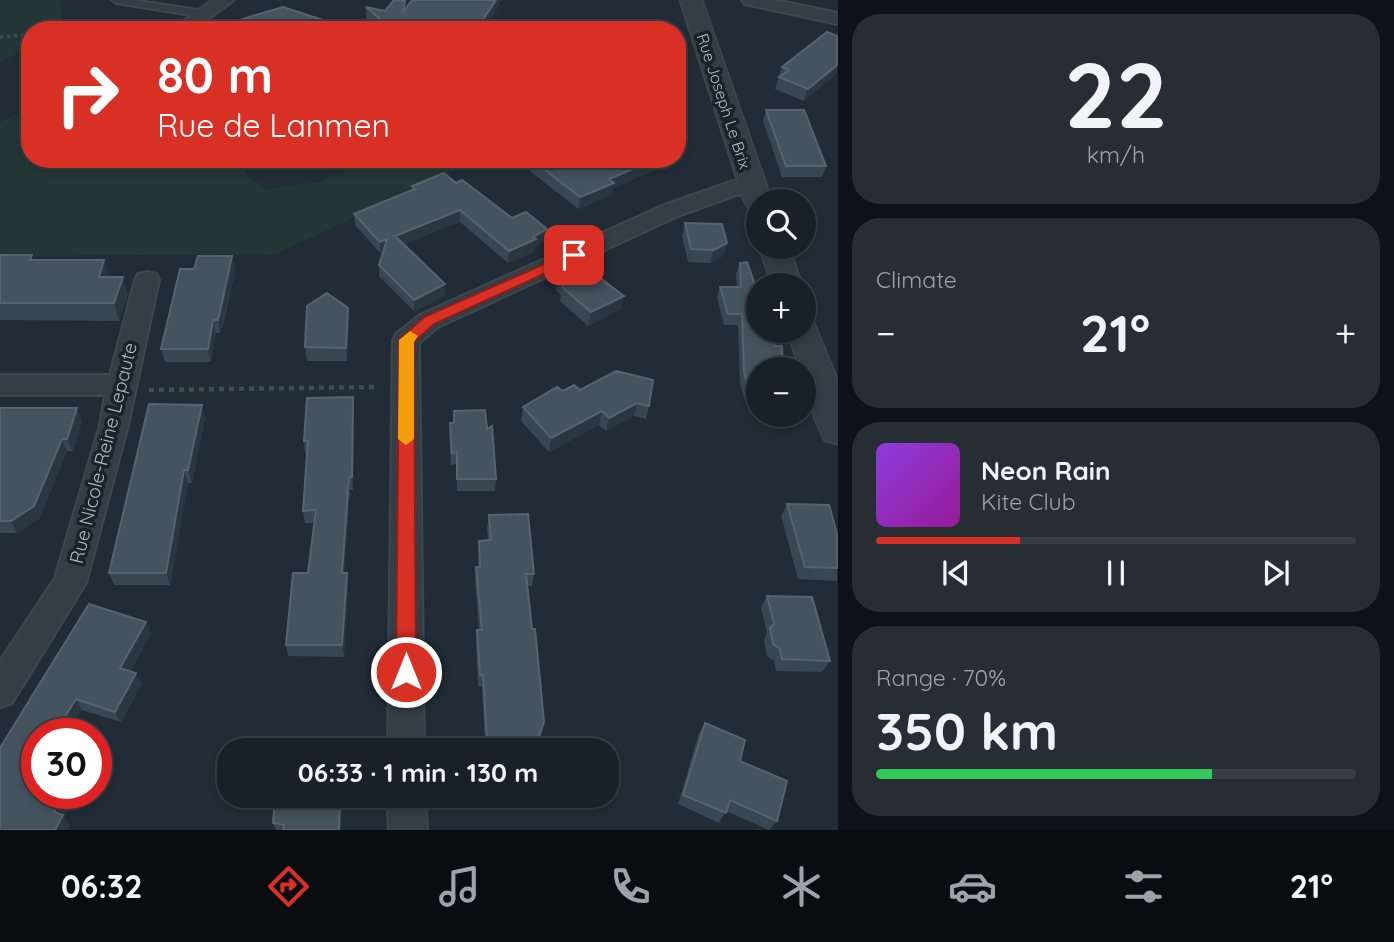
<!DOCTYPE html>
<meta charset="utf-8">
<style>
:root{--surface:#192128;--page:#262e34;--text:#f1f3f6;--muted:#9fa3a8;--line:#373e45;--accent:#d93025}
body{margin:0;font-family:Quicksand,sans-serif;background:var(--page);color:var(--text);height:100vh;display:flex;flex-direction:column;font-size:26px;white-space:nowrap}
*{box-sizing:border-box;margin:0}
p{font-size:23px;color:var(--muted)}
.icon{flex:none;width:38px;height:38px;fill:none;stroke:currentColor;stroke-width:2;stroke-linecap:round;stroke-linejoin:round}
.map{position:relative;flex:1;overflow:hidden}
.details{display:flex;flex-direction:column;gap:14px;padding:14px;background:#0e1216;width:556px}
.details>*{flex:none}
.hud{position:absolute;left:21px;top:21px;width:665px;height:147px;border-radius:28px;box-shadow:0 4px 10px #0003,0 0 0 2px var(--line);background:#d93025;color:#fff;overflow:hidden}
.controls{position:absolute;left:746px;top:189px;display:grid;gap:14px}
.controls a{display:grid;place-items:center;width:70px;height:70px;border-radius:50%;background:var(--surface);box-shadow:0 4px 10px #0003,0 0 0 2px var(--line);font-size:35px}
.speed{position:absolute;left:21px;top:718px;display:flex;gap:14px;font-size:35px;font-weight:700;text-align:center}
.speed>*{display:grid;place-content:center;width:91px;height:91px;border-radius:50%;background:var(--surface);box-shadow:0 4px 10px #0003,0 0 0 2px var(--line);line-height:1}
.speed .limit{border:10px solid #d22;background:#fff;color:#111}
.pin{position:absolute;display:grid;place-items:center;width:60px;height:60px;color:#fff;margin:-30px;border-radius:14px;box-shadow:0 4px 10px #0006}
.me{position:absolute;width:77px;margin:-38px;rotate:0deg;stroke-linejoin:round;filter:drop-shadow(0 0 5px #0008)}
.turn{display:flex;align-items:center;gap:24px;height:147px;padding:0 21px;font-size:32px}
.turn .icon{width:91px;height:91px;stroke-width:2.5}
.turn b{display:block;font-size:49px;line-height:60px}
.big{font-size:52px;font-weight:700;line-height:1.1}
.details .card{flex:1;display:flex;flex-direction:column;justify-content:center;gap:10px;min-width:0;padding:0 24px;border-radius:28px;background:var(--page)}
.details .dial{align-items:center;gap:0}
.dial b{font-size:91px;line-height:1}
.song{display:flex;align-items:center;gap:21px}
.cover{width:84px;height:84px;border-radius:10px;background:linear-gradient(135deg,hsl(270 70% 55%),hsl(300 70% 35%))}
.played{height:7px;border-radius:4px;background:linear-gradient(90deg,var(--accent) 30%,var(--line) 30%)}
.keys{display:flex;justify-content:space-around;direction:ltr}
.heat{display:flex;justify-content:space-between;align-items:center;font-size:38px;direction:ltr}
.charge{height:10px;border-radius:5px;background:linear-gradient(90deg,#34c759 70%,var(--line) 0)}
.trip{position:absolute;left:217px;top:738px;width:402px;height:70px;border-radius:28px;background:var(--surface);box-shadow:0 4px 10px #0003,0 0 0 2px var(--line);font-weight:700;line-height:70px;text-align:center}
.menu{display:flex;height:112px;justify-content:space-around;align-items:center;background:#0a0d10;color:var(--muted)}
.menu .icon{width:49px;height:49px}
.menu .active{color:var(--accent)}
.menu b{font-size:32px;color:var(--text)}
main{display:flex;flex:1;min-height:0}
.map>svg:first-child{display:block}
</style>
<main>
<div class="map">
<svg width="838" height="830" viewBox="0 0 838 830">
<rect width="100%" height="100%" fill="#212c36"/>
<path fill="#233737" d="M0,0H60L64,30H30V49L0,61Z
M30,108V159H241L247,175L266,189L317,182L373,159H445L459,169L276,254L0,256V122Z"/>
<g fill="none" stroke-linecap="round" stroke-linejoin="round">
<defs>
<path id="service" d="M112,0H133L204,11L209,14L204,17L116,3Z"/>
<path id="minor" d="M213,0H234L193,30H171Z
M742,0H776L838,13V24L745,4Z
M733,181L761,183L764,188L761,193L736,195L678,216L438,327L419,343L424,751H388L393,340L397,333L420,315L662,206Z
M147,272L156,274L159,280L128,425L86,583L12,703L0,707V661L55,578L100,425L105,395H0V375H110L135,280L138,274Z
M387,796H425L427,830H389Z"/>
<path id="tertiary" d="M680,0H702L772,201H758V210L748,207L744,201Z
M759,247H789L802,285H772Z
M803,320L814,323L838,381V444L825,441C815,421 803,392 803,369H800L787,331H803Z"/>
</defs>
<use href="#service" stroke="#3d4750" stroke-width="4"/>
<use href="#minor" stroke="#3d4750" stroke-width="4"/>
<use href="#tertiary" stroke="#3d4750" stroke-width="3"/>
<path stroke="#3b4f4e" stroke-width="3.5" stroke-dasharray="3.5 3.5" stroke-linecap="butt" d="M0,37L30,35"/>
<path stroke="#3b4f4e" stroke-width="4.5" stroke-dasharray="5 5" stroke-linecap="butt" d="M149,390L379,387"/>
<use href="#service" fill="#343e46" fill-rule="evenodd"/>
<use href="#minor" fill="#343e46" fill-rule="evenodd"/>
<use href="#tertiary" fill="#343e46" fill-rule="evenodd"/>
</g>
<path fill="#394752" d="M394,0H406L405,8L502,0L483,30H369L373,25L366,19V7L385,11Z
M827,32L804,101L775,89L782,67Z
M766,110L826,166L822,177H782L763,121Z
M515,159H576L581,163L682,159L613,188L612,195L578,209Z
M456,183L512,218L547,229L546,241L535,247V251L508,263L460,222L403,244L445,296L414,311L379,276V265L383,252L380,253L355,225L354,214L412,190V186Z
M685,223L727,243L723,256L710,263L688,262L682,237Z
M232,256L235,270L224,321L220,333H216L211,362H165L161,349L194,269Z
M0,258L34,260L109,277L128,295L119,321L0,320Z
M740,263L758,369V399L744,398L740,383L738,325H724L717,298L720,287H737L736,274Z
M558,277L621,309L588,326L560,301L561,295L556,290Z
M349,321L347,361H307L305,347Z
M580,390L649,406L646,419L634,416L606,431L599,425L549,452L521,421L523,407L563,391Z
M0,408L82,421L73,451H67L40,518L17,533H0Z
M354,410L353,490H350L344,573H347L348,585L344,657L288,656L286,645L308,573L314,523H305L303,511L307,454H305L304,441Z
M454,411L487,429L496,479L495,491H457V464L451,465L449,435L450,423H454Z
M205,418L192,483H188L170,585H114L109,573Z
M787,504L837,534V581L798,579L781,516Z
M489,515L534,574L532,586H527L542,733L536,749H485L482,686H478L476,642L477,630H479L475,580L476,567H479V541L488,540L487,528Z
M767,596L830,661L822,672L776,671L774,661L767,656L764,640L767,633L761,608Z
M151,634L130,671L142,684L121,722L82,710L37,733V793H69L72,803L64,817L70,825L67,830H0V748Z
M705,723L740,761L777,821L769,830L726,811L719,823L678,804L699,733Z
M273,823L341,830H276Z"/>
<path fill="#2a3741" d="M496,0H502L483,30H476Z
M837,65V74L804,101L808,89Z
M685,148L682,159L613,188L612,195L578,209L580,197L609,179L656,159H677V151Z
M460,210V222L395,248V236Z
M547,229L546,241L535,247V251L508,263L509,251Z
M387,239V251L380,253V242Z
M727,243L723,256L710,263L714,250Z
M232,256L235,270L220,333L218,320Z
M104,260L109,278L99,277Z
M123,277L128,295L119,321L114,303Z
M445,284V296L414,311V300Z
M624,296L621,309L588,326L591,312Z
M348,308L349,321L347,361L346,348Z
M213,320L216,333L211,362L208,349Z
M353,397L354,410L353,490L352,477Z
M637,403L634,416L606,431L609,418Z
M202,405L205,418L192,483L188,470Z
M77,408L82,421L73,451L67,439Z
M602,411L599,425L549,452L551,438Z
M62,439L67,451L40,518L17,533L11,521Z
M184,470L188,483L170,585L166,573Z
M349,477L350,490L343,585L342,573Z
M347,573L348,585L344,657L342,645Z
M146,622L151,634L125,679L120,668Z
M136,673L142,684L121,722L115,712Z
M76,699L82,710L68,733H55Z
M544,722L542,733L536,749L538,739Z
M65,793H69L72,803L64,817L70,825L67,830H55L54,812Z
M340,796H342L341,830H339Z"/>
<path fill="#45535e" stroke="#56636e" stroke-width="2" d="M394,0H405L403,12L412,0H496L476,30H460L443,27L439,30H369L379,18L366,7L385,11Z
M283,7L353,30H223L219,26Z
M827,32L837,36V65L808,89L779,77L789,70L782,67Z
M766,110H804L826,166H786Z
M677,142L685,148L677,151Z
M531,159H576L581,163L590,159H656L609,179L614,183L580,197Z
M444,173L456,183L462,180L512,218L526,212L547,229L533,237L536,239L509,251L460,210L395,236L445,284L414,300L379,265L387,239L380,242L354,214L415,189L412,186Z
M685,223L722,224L727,243L714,250L691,249Z
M1,255H32L30,260H104L99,277H123L114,303H0V258Z
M198,256H232L221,307L218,320H213L208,349H161L180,269H194Z
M747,262L758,294V331H770L775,346H782L783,369H758V388L748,387L744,372L742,314H728L720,287H741L740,263Z
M583,265L624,296L591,312L562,287L566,284L558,277Z
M327,293L348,308L346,348L305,347L307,306Z
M616,371L653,380L649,406L637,403L609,418L602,411L551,438L523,407L557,387L563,391L574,385L580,390Z
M353,397L352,477H349L342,573H347L342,645H286L293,573H308L316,510L303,511L308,441H304L307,398Z
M149,404L202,405L188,470H184L166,573H109Z
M0,408H77L67,439H62L34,506L11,521H0Z
M485,410L487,429L492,426L496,479H457V452L452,453L450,423H454V411Z
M787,504L829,505L837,534V568L805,567Z
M528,514L534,574H526L532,629H535L544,722L538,739H487L483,675H480L477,630H482L476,567H480L479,541L491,540L489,515Z
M767,596L812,597L830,661L782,659L780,649L773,644L770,628L774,624Z
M89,604L146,622L120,668L136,673L115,712L76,699L55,733H37V793H65L54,812L63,815L55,830H0V748Z
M705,723L745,740L740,761L787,781L777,821L730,800L726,813L683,795Z
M343,740L342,751H288L289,741Z
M275,796H340L339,830H283L284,825L273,823Z"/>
<path fill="#d93025" stroke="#8d1f18" stroke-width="2" d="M574,251L579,252V258L434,324L414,342L416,672L413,678L406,681L399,678L396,672L399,340L424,317Z"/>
<path fill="#f59e0b" d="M410,331L418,336L414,342V439L406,445L398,439L399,340Z"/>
<g text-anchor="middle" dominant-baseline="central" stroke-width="7" stroke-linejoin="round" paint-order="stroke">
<g font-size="16" fill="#aeb9c3" stroke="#1a232b">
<text transform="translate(724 101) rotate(72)">Rue Joseph Le Brix</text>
</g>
<g font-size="19" fill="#aeb9c3" stroke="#1a232b">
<text transform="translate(103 453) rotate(-76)">Rue Nicole-Reine Lepaute</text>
</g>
</g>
</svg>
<div class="controls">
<a><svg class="icon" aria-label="search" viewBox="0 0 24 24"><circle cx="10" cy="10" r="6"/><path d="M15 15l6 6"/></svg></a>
<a>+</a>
<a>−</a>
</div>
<div class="speed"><div class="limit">30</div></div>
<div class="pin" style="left:574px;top:255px;background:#d93025"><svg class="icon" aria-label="arrive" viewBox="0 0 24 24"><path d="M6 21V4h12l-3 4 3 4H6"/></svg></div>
<svg class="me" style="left:406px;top:672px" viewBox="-20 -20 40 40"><circle r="17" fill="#d93025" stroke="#fff" stroke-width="3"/><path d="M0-11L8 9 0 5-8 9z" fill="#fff"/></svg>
<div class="trip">06:33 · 1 min · 130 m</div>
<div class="hud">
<div class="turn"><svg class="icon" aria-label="right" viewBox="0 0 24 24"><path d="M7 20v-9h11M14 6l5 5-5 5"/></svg><div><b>80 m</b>Rue de Lanmen</div></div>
</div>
</div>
<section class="details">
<div class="card dial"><b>22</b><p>km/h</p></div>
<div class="card"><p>Climate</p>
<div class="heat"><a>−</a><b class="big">21°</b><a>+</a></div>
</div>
<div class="card">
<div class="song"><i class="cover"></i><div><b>Neon Rain</b><p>Kite Club</p></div></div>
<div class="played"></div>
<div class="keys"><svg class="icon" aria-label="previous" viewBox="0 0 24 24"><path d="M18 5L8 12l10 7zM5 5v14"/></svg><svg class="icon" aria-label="pause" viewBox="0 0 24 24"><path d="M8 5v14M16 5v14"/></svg><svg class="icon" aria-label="next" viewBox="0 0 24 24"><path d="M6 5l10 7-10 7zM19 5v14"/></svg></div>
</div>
<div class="card"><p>Range · 70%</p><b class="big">350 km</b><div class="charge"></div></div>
</section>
</main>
<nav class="menu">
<b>06:32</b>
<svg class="icon active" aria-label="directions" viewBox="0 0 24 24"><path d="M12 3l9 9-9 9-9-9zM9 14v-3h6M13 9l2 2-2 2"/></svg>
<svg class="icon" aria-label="music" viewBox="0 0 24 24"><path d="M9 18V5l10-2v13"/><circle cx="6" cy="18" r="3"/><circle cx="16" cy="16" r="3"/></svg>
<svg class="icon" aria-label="phone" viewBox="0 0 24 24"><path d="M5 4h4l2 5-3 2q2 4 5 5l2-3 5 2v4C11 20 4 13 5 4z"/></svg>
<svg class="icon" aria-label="climate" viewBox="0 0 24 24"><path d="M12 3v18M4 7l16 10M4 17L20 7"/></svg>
<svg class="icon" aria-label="car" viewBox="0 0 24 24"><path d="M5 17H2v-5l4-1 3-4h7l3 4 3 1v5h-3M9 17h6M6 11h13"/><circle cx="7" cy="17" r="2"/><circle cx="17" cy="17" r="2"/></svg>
<svg class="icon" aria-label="filters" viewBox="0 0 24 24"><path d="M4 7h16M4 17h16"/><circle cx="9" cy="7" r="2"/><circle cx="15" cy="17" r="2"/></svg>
<b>21°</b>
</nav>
